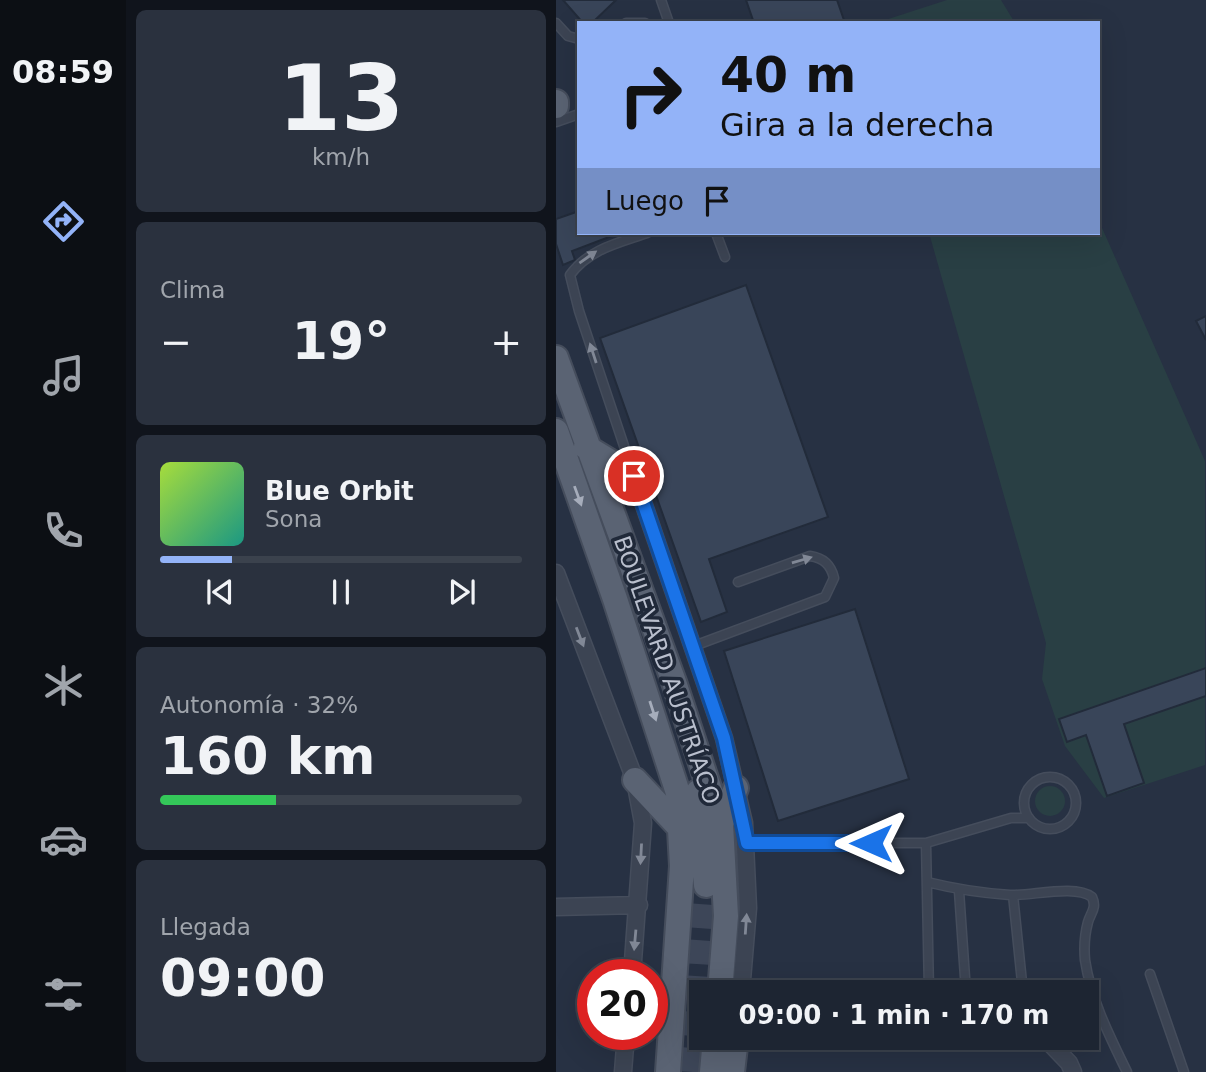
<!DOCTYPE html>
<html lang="es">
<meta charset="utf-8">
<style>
:root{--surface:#1d2532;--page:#2a313e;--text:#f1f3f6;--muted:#a0a5ac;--line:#3b424d;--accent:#93b3f8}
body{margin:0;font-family:"DejaVu Sans",sans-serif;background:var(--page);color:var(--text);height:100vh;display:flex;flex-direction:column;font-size:26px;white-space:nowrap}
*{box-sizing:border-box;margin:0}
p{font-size:23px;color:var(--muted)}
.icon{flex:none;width:38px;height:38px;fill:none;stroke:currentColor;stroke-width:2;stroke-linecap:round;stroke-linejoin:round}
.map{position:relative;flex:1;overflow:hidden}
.details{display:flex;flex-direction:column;gap:10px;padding:10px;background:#10141c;width:430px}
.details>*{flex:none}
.hud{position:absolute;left:21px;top:21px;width:523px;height:214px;border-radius:0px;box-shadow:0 7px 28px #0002,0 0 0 2px var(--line);background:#93b3f8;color:#111;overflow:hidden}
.speed{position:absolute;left:21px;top:959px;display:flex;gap:14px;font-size:35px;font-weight:700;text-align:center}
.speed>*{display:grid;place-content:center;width:91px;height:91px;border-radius:50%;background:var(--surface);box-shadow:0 7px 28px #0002,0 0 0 2px var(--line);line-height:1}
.speed .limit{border:10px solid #d22;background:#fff;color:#111}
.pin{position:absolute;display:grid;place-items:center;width:60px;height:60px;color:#fff;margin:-30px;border:4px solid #fff;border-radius:50%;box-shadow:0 2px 7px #0007}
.me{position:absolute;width:77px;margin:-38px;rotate:270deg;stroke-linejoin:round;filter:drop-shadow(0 0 5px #0008)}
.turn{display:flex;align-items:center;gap:24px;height:147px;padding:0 28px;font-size:32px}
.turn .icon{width:91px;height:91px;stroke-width:2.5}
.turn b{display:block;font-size:49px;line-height:60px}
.then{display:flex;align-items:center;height:66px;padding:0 28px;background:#0003;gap:14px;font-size:26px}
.big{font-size:52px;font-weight:600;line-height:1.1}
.details .widget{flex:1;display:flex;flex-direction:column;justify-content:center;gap:10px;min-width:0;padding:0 24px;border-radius:10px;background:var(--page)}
.details .dial{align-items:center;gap:0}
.dial b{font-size:91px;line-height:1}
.song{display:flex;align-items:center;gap:21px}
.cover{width:84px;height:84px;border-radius:10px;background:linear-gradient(135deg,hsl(80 70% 55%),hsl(170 70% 35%))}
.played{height:7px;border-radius:4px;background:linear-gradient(90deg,var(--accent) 20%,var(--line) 20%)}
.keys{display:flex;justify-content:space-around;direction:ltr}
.heat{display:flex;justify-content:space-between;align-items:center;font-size:38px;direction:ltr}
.charge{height:10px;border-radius:5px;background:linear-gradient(90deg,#34c759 32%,var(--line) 0)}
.trip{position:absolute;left:133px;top:980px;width:410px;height:70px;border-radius:0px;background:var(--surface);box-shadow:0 7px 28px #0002,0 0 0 2px var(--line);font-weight:600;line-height:70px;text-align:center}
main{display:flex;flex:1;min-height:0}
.dock{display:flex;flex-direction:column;width:126px;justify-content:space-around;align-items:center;background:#0c0f14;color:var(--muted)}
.dock .icon{width:49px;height:49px}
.dock .on{color:var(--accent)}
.dock b{font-size:32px;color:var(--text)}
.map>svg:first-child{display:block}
</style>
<main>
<nav class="dock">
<b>08:59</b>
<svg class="icon on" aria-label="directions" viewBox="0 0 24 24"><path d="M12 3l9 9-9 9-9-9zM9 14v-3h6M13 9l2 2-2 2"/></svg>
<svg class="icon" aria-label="music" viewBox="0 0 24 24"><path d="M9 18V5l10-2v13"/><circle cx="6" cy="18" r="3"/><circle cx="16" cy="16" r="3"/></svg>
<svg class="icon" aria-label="phone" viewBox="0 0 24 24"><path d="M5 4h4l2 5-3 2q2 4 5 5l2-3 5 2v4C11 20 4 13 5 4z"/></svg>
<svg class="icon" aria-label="climate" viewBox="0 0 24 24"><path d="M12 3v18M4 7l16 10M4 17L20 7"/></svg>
<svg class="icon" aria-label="car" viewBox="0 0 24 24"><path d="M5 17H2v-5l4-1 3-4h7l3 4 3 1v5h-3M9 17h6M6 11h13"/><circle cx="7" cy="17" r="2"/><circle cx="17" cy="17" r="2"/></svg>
<svg class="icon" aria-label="filters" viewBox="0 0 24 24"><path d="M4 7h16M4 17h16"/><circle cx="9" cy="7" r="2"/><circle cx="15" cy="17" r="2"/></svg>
</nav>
<section class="details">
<div class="widget dial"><b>13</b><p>km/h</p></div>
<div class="widget"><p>Clima</p>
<div class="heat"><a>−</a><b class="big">19°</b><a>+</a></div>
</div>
<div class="widget">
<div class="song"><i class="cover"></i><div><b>Blue Orbit</b><p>Sona</p></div></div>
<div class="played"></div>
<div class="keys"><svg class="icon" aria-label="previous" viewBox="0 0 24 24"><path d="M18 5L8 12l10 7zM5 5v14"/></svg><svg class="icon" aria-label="pause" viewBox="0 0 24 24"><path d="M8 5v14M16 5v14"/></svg><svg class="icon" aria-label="next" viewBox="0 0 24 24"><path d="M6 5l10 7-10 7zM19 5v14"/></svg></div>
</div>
<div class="widget"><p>Autonomía · 32%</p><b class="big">160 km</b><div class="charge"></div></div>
<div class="widget"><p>Llegada</p><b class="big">09:00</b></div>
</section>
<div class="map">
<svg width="650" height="1072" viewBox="0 0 650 1072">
<rect width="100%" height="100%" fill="#273143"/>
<path fill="#293f44" d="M391,0H445L459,23H320Z
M543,221L649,461V765L548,798L509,746L486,679L490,643L373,233H542Z
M479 801a15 15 0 1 1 30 0a15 15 0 1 1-30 0Z"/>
<path fill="#394559" stroke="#222b3a" stroke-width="2" d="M7,0H60L36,23H27Z
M190,0H281L289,23H198Z
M23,211V233L61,234L16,251L19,260L7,265L0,244V219Z
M190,285L272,517L153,559L171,612L145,622L44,338Z
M650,316V340L640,321Z
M299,609L353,779L222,821L168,651Z
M650,668V696L568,724L588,783L551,796L530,735L511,742L503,719Z"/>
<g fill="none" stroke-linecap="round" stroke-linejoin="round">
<path stroke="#3d4658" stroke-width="24" stroke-dasharray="24 12" stroke-linecap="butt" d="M137,1072L150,885"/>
<defs>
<path id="service" d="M105,0L113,23
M0,23L12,36L23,39
M70,23H89
M0,122L23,114
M160,233L169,257
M75,467L23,311L14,275C33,249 62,243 91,233
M138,646L269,597L278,578C275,565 268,558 254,556L182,582
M468 803a26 26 0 1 1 52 0a26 26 0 1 1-52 0Z
M191,843H370L455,818H473
M370,843L373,992
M371,882C399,889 425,893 454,895C476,896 519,884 536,897C541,908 535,912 532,922C529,933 528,949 529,960C535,1000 554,1037 571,1072
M403,891L410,992
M457,895L467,992
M594,974L628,1072"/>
<path id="minor" d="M78,476L168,738L188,823L192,908L185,992
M0,573L79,780L87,823L76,975
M0,907L83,905
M489,1038L513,1063L517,1072
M67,1072L70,1034"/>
<path id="primary" d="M0,102V106
M0,358L118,682L165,824L170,916L164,992
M0,431L59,599L122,793L126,866L112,1072
M30,447L78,476
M79,780L126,830
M142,792L150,885
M165,824L180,788
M156,1072L159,1038
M176,1072L180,1038"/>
</defs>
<use href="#service" stroke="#454d5c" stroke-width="11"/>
<use href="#minor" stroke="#454d5c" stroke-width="19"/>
<use href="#primary" stroke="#454d5c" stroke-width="28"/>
<use href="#service" stroke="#3c4453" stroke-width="8"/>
<use href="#minor" stroke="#3c4453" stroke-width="16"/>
<use href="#primary" stroke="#5a6373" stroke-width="24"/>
</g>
<defs><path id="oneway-solid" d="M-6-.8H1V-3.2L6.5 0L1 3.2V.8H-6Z" transform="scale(1.75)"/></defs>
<g fill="#818896">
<use href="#oneway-solid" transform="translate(32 257) rotate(-35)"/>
<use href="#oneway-solid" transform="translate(37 353) rotate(-108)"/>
<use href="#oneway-solid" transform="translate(246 560) rotate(-16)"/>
<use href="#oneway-solid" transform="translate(24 637) rotate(69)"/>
<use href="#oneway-solid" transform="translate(85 854) rotate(93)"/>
<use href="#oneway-solid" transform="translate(190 924) rotate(-86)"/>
<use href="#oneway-solid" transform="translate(79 940) rotate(95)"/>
</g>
<g fill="#a6adbb">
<use href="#oneway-solid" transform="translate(22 496) rotate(70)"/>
<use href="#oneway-solid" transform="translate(97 711) rotate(72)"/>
</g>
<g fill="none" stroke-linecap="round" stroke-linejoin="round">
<defs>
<path id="route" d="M78,476L168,738L191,843H315"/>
</defs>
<use href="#route" stroke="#114b97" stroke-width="18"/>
<use href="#route" stroke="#1a73e8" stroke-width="12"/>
</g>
<g text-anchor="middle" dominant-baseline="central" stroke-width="7" stroke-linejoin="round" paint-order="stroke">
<g font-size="23" fill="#b9bfcd" stroke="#202939">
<text transform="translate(111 670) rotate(71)">BOULEVARD AUSTRÍACO</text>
</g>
</g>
</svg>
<div class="speed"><div class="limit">20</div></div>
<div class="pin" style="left:78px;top:476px;background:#d93025"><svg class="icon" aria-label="arrive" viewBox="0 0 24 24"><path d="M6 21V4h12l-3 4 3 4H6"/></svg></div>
<svg class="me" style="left:315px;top:843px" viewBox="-20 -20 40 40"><path d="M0-17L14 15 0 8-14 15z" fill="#1a73e8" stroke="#fff" stroke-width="4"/></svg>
<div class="trip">09:00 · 1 min · 170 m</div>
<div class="hud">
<div class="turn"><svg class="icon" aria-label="right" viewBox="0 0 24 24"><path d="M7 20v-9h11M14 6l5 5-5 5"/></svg><div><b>40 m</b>Gira a la derecha</div></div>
<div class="then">Luego<svg class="icon" aria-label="arrive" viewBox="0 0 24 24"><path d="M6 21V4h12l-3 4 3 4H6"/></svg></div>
</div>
</div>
</main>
